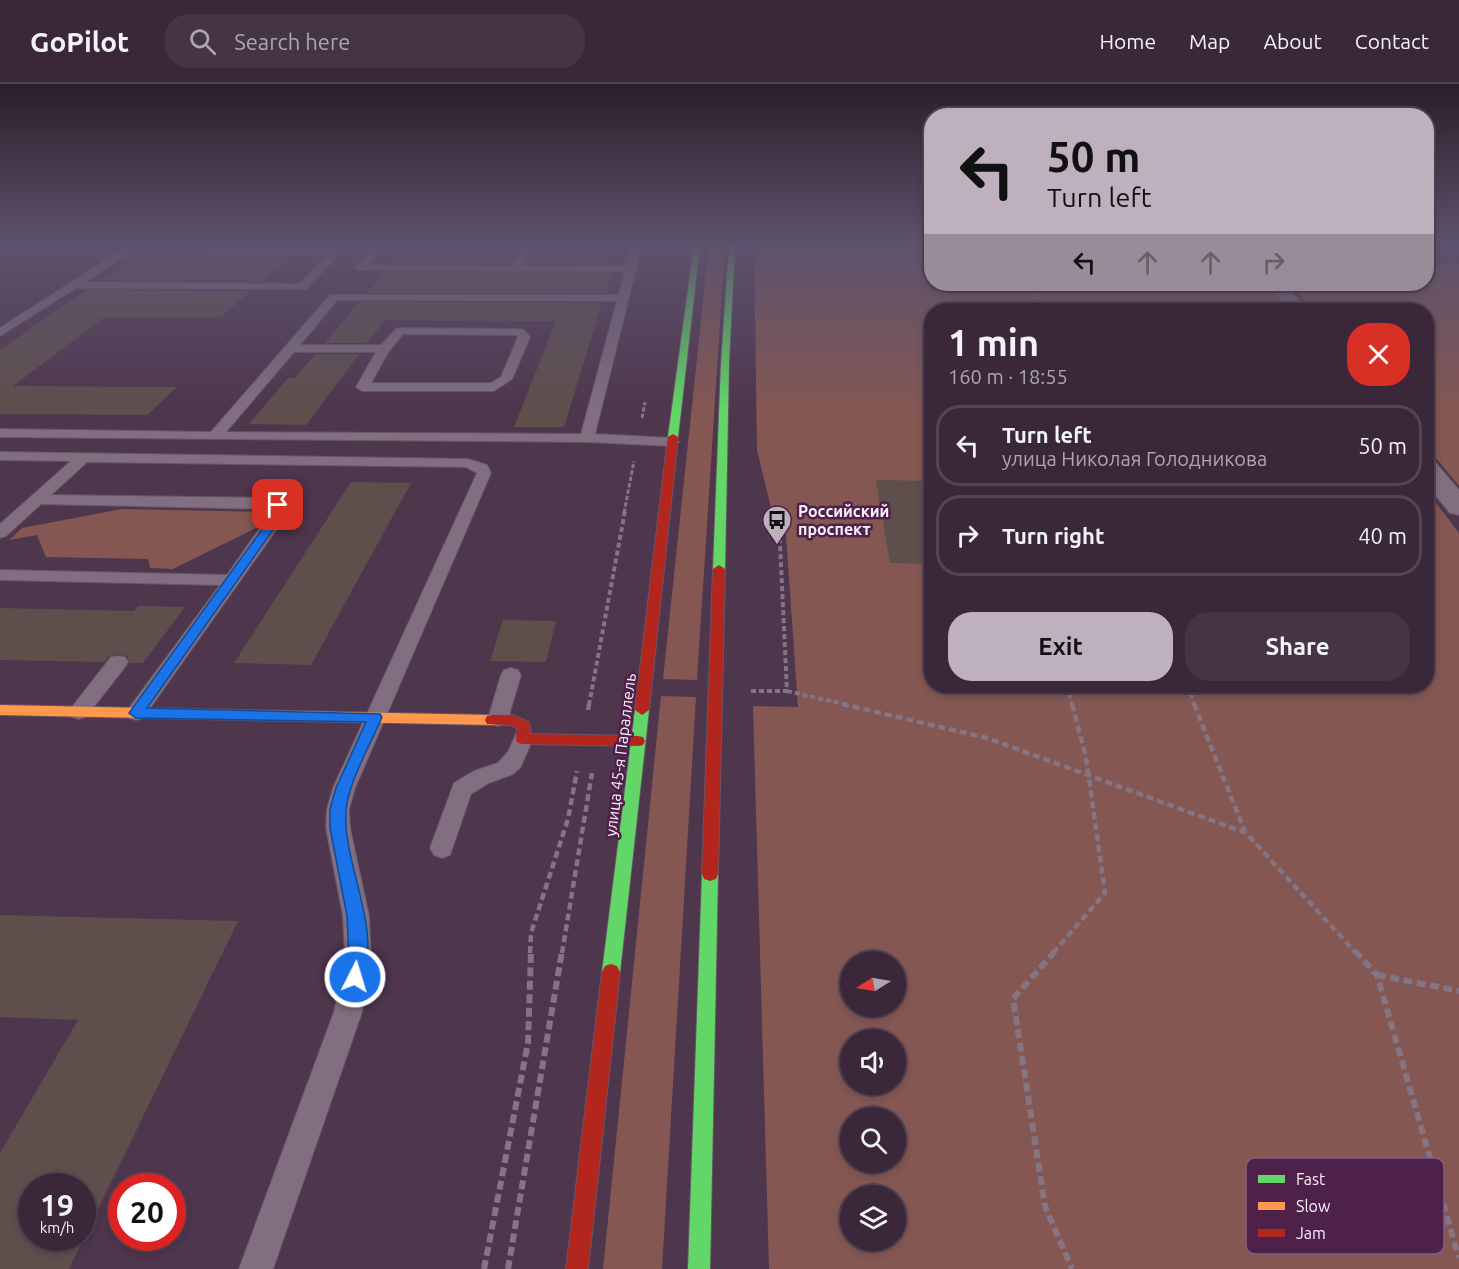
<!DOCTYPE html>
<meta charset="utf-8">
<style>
:root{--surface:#3a283a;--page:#453445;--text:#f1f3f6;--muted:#aba6af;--line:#544454;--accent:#bfb0be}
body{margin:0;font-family:Ubuntu,sans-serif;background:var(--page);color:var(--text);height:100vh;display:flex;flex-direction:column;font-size:22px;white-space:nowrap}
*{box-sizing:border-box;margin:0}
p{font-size:20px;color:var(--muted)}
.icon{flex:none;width:33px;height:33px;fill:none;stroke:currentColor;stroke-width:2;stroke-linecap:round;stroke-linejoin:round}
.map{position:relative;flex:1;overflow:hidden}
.side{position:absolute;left:924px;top:219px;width:510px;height:390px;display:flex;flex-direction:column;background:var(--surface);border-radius:24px;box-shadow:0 3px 9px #0003,0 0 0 2px var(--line)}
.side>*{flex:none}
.hud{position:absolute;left:924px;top:24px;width:510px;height:183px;border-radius:24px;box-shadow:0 3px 9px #0003,0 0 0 2px var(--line);background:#bfb0be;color:#111;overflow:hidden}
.needle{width:39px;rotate:259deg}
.fabs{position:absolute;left:840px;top:867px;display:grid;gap:12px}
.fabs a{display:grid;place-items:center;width:66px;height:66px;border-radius:50%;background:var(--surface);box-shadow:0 3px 9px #0003,0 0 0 2px var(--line);font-size:30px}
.speed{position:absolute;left:18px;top:1089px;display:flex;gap:12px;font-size:30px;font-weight:700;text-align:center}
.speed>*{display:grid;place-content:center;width:78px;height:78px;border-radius:50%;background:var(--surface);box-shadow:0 3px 9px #0003,0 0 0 2px var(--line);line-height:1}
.speed small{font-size:15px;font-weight:400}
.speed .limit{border:9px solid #d22;background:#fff;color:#111}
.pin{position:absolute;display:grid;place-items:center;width:51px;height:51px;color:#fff;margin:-26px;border-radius:12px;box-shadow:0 3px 9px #0006}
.me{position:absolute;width:66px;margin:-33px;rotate:5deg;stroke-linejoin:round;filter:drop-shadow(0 0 4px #0008)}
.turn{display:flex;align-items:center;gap:21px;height:126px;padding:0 24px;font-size:27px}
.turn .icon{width:78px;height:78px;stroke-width:2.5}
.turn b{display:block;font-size:42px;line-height:51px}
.lanes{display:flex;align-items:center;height:57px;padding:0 24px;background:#0003;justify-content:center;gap:30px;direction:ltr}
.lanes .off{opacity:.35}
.round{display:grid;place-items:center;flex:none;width:63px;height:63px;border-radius:24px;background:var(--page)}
.overview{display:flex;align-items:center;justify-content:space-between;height:102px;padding:0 24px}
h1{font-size:36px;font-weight:700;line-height:45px}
.cta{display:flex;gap:12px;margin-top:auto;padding:12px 24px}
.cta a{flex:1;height:69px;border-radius:24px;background:var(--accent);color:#111;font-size:24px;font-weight:700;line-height:69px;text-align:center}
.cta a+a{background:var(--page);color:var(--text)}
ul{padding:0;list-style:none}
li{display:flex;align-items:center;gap:18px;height:81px;margin:0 12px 9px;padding:0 12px;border:3px solid var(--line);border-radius:24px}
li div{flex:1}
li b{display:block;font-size:22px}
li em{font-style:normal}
header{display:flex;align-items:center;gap:36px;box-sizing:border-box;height:84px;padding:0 30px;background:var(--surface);border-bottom:2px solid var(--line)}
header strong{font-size:28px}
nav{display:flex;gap:33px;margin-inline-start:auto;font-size:21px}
.search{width:420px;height:54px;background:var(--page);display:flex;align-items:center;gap:15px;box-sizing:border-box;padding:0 21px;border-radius:24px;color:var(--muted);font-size:22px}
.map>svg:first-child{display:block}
.green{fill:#845753;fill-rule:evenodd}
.building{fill:#5e4f4d;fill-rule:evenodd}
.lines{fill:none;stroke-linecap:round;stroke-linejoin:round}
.lane-casing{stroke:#675566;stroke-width:2}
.street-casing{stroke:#675566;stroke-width:2}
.fast-casing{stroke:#675566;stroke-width:2}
.slow-casing{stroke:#675566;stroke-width:2}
.jam-casing{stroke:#675566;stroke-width:2}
.path-far4{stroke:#857484;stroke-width:2;stroke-dasharray:3 1.5;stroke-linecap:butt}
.path-far3{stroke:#857484;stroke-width:3;stroke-dasharray:4.5 2;stroke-linecap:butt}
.path-far2{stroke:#857484;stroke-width:4;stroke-dasharray:5 3;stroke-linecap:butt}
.path-far1{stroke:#857484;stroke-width:4.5;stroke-dasharray:7 4;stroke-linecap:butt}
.path{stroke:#857484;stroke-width:6;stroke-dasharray:9 4.5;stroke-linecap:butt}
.lane{fill:#816e80;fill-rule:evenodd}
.street{fill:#816e80;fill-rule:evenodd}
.fast{fill:#63d668;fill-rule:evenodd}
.slow{fill:#ff974d;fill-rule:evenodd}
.jam{fill:#b3261e;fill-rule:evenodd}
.route{fill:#1a73e8;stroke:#114b97;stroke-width:1.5}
.labels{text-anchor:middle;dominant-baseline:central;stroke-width:5;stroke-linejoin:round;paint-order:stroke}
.poi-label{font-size:16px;font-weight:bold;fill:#fcf1fb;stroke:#4e214b;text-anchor:start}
.street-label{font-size:16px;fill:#fcf1fb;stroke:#4e214b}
.key{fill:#4e214b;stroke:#825f80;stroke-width:1.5}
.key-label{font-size:16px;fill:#fcf1fb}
</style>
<header>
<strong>GoPilot</strong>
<div class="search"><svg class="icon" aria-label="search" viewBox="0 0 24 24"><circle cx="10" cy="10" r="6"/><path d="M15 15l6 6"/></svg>Search here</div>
<nav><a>Home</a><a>Map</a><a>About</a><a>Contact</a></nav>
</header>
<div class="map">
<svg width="1459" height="1185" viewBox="0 0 1459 1185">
<rect width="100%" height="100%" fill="#4e364d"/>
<path class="green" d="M 709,161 L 725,161 L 697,596 L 663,595 Z
M 754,161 L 931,161 L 932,200 L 1268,200 L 1289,226 L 932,226 L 932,602 L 1426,602 L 1427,407 L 1459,449 L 1459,1185 L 769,1185 L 753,622 L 798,623 L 785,437 L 773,432 L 757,366 ZM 850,878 L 896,878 L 896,922 L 850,922 ZM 850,956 L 896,956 L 896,1000 L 850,1000 ZM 850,1034 L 896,1034 L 896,1078 L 850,1078 ZM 850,1112 L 896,1112 L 896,1156 L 850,1156 Z
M 1427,178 L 1459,180 L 1459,402 L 1427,363 L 1426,226 L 1312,226 L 1289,200 L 1426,200 Z
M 122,425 L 268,428 L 256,444 L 173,485 L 150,484 L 148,475 L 46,473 L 37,451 L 9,456 L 22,444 Z
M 661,612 L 696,613 L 662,1185 L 603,1185 Z"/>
<path class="building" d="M 406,161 L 521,161 L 511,180 L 392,179 Z
M 536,161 L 611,161 L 604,180 L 526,180 Z
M 141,168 L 202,169 L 209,173 L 291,173 L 262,197 L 101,196 Z
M 384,188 L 612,190 L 606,209 L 367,209 Z
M 86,206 L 251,207 L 221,233 L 105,233 L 13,302 L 177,303 L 147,331 L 0,330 L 0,266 Z
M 359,218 L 602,219 L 564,343 L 514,343 L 556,237 L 385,236 L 367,259 L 325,259 Z
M 315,270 L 359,270 L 306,341 L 249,340 L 288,294 L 295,294 Z
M 876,396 L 932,397 L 932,480 L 890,479 Z
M 351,398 L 411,399 L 311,581 L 234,579 Z
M 138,522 L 185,523 L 143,579 L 130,579 L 127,572 L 118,570 L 109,572 L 104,578 L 0,576 L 0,524 L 134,527 Z
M 503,536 L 556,537 L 546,578 L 490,577 Z
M 0,831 L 238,837 L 69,1185 L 0,1185 L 0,1069 L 78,936 L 0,933 ZM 32,1102 L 82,1102 L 82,1154 L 32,1154 Z"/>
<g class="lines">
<g class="lane-casing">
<path id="lane" d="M 129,161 L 141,161 L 86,198 L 299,200 L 329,170 L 209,171 L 204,168 L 211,161 L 222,161 L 218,165 L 335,164 L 337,161 L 348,161 L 306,205 L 76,204 L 0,252 L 0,244 Z
M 376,161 L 386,161 L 368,181 L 512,182 L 524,161 L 534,161 L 522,182 L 627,182 L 632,161 L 642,161 L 595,350 L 672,354 L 679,358 L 672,362 L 587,358 L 0,353 L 0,345 L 211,348 L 330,211 L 619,211 L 625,188 L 356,186 L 356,182 ZM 337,216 L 617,217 L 581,350 L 226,348 L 294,268 L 376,268 L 356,303 L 362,307 L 494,307 L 512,295 L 530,253 L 524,246 L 520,245 L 400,244 L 396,245 L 381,261 L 300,261 ZM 403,250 L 517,251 L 518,253 L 501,293 L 491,299 L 371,299 L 389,267 Z
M 0,368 L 468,375 L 487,381 L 491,389 L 355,704 L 349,725 L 350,744 L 369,832 L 371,875 L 362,928 L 273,1185 L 239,1185 L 334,928 L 345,875 L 343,832 L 326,744 L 327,725 L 333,704 L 477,389 L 466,383 L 87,378 L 51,411 L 271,414 L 283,418 L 289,424 L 286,432 L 143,634 L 136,636 L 129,634 L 126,629 L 129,624 L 220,501 L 0,496 L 0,486 L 227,491 L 273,425 L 41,420 L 6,452 L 0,454 L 0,440 L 71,377 L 0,376 Z
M 118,572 L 125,573 L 128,578 L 125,583 L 86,633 L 79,635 L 72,633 L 69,628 L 72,623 L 111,573 Z
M 511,584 L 518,586 L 521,591 L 508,635 L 505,640 L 498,642 L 491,640 L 488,635 L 501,591 L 504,586 Z
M 523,647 L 530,650 L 533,655 L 520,684 L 513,690 L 489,699 L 471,710 L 450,771 L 442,774 L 434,771 L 430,764 L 454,699 L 474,687 L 498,679 L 508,668 L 516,650 Z"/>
</g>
<g class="street-casing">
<path id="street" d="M 1267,200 L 1285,200 L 1307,226 L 1289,226 Z
M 1426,376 L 1435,378 L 1459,406 L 1459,431 L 1450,429 L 1426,400 Z"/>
</g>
<g class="fast-casing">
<path id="fast" d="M 694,161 L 700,161 L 678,353 L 673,356 L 668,353 Z
M 729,161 L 735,161 L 729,279 L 725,485 L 719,489 L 713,485 L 721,279 Z
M 642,621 L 649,626 L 620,888 L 617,894 L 611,896 L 605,894 L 602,888 L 635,626 Z
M 710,783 L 716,785 L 718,790 L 710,1185 L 688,1185 L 702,790 L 704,785 Z"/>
</g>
<g class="slow-casing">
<path id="slow" d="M 0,621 L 492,631 L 497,632 L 499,636 L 497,640 L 492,641 L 0,631 Z"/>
</g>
<g class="jam-casing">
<path id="jam" d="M 673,350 L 678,353 L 649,626 L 642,631 L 635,626 L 668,353 Z
M 719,481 L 725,485 L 718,790 L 716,795 L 710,797 L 704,795 L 702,790 L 713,485 Z
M 492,631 L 512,631 L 529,638 L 531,650 L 638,652 L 643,653 L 645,657 L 643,661 L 638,662 L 523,660 L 518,659 L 516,655 L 517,644 L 510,641 L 487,640 L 485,636 L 487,632 Z
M 611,880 L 617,882 L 620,888 L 588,1185 L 566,1185 L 602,888 L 605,882 Z"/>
</g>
<path class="path-far4" d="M 1035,200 L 1043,226"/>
<path class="path-far3" d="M 642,334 L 645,318
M 624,429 L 634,377"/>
<path class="path-far2" d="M 1067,602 L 1072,621
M 1189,602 L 1194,621
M 751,607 L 787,607 L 779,439
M 787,607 L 848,621
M 589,621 L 625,427"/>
<path class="path-far1" d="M 842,620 L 987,654 L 1246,749 L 1356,869
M 1194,620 L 1245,748
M 588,626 L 589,620
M 530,869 L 531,849 L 568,735 L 577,687
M 562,869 L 592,689
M 1053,869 L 1105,809 L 1086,673 L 1072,620"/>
<path class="path" d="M 1055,867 L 1013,915 L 1045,1122 L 1072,1185
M 1355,867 L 1377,891 L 1459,1174
M 1377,891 L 1459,907
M 484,1185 L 528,959 L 531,867
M 508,1185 L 562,867"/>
<use href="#lane" class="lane"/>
<use href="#street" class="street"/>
<use href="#fast" class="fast"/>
<use href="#slow" class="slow"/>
<use href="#jam" class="jam"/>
</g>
<linearGradient id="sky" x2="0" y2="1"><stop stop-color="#2b1e2a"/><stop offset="0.49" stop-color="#5d526d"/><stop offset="1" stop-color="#5d526d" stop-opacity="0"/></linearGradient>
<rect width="1459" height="327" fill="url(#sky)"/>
<path class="route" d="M 278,417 L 286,424 L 285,429 L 147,624 L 380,630 L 382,633 C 371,660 348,698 346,727 C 342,779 384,847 361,899 L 355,901 L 348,899 L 346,893 L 349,875 L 347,832 L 330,744 L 330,725 L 336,704 L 366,638 L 136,634 L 129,629 L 274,429 L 273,421 Z"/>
<defs>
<g id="bus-pin" transform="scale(1.5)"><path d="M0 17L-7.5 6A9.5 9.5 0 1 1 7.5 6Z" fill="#bfb0be" stroke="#4e214b"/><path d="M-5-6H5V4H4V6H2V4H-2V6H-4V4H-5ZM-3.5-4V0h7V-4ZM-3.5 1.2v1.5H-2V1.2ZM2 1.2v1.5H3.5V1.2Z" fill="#111"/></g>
</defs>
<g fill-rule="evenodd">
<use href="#bus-pin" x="777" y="436"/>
</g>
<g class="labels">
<g class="poi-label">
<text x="798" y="427">Российский<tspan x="798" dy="18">проспект</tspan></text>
</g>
<g class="street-label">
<text transform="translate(620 671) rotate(-83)">улица 45-я Параллель</text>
</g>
</g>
<rect x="1246" y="1074" width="198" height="96" rx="9" class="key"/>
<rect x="1258" y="1091" width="27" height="8" fill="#63d668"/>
<rect x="1258" y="1118" width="27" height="8" fill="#ff974d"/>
<rect x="1258" y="1145" width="27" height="8" fill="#b3261e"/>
<g class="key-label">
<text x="1296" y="1101">Fast</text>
<text x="1296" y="1128">Slow</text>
<text x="1296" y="1155">Jam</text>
</g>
</svg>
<div class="fabs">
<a><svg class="needle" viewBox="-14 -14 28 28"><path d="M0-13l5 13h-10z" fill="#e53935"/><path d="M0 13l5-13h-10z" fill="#aba6af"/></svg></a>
<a><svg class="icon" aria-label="sound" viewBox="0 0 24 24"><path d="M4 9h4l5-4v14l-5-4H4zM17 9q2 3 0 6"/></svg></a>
<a><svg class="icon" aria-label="search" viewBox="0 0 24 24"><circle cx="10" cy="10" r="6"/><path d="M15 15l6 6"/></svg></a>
<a><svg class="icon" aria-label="layers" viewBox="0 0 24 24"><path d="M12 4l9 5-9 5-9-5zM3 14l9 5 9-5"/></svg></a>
</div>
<div class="speed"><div>19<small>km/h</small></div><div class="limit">20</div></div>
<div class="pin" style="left:278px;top:421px;background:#d93025"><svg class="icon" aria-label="arrive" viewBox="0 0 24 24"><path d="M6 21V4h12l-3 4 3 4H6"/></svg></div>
<svg class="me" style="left:355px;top:893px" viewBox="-20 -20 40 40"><circle r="17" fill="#1a73e8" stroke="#fff" stroke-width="3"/><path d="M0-11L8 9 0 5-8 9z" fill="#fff"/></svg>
<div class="hud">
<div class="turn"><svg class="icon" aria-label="left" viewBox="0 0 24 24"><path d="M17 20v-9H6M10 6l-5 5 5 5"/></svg><div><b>50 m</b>Turn left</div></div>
<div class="lanes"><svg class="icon" aria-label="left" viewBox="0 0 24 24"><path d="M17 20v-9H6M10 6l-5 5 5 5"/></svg><svg class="icon off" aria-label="ahead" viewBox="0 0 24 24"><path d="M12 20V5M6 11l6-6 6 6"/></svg><svg class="icon off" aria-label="ahead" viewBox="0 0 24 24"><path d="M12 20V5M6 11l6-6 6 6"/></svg><svg class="icon off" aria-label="right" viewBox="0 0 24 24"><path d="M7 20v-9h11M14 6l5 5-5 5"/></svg></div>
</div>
<section class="side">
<div class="overview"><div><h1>1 min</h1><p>160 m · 18:55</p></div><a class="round" style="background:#d93025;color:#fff"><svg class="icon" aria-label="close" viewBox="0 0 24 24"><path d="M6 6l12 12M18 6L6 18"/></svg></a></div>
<ul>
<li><svg class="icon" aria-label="left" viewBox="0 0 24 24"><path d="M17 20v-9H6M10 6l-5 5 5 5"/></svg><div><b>Turn left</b><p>улица Николая Голодникова</p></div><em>50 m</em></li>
<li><svg class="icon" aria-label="right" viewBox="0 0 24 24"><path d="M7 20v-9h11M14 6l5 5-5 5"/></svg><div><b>Turn right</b></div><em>40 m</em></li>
</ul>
<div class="cta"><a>Exit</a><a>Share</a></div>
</section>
</div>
